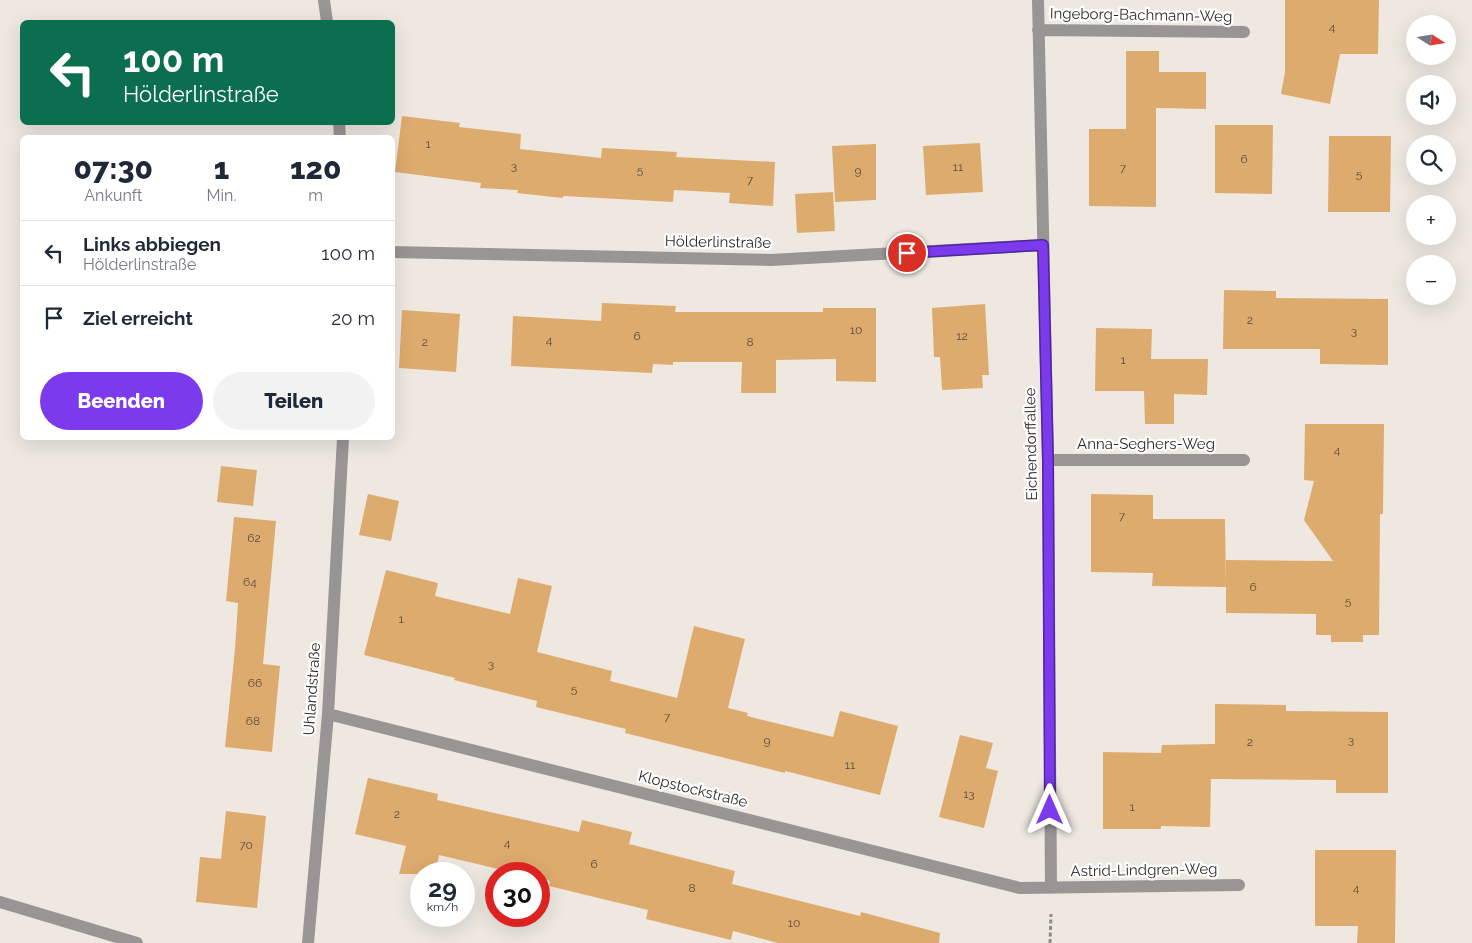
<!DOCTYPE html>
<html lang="de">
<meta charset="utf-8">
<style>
:root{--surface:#fff;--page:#f2f2f3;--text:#1f2937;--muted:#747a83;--line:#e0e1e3;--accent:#7c3aed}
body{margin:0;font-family:Raleway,sans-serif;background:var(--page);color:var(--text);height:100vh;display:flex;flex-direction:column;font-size:19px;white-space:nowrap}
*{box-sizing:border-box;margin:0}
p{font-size:16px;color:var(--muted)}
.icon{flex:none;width:28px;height:28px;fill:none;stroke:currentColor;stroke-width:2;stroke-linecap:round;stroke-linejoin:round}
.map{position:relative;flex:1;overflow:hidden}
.details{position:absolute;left:20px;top:135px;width:375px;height:305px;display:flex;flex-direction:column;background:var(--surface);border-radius:8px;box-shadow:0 5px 20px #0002}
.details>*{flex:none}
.banner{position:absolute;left:20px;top:20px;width:375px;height:105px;border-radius:8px;box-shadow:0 5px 20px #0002;background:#0b6e4f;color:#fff;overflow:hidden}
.needle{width:32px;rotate:102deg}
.buttons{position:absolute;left:1406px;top:15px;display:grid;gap:10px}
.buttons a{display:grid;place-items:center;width:50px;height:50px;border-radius:50%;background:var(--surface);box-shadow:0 5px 20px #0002;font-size:25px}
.speed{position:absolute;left:410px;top:862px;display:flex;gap:10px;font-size:25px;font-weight:700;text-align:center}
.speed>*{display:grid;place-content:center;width:65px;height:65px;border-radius:50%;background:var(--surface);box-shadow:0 5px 20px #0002;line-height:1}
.speed small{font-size:12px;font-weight:400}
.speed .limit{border:8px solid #d22;background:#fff;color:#111}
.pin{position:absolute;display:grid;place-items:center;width:42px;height:42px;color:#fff;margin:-21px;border:2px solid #fff;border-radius:50%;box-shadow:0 1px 5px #0007}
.me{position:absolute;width:55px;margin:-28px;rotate:0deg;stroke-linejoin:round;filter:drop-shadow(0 0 4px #0008)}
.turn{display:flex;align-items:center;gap:18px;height:105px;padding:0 20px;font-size:22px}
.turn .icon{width:65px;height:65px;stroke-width:2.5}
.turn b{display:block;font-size:35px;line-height:42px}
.eta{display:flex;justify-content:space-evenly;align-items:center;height:85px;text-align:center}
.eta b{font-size:30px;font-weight:800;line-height:35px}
.action{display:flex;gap:10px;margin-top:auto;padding:10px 20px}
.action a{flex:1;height:58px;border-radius:30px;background:var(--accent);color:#fff;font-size:20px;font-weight:800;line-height:58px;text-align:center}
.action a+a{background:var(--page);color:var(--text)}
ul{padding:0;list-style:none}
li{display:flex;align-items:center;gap:15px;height:65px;padding:0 20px;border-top:1px solid var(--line)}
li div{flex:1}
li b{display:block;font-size:19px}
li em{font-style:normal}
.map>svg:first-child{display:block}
.building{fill:#deab6e}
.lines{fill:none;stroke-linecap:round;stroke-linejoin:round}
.path{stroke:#8f8b86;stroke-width:3;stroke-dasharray:4 2.5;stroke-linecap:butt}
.minor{stroke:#999594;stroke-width:12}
.route-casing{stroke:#51269a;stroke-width:12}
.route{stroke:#7c3aed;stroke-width:9}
.labels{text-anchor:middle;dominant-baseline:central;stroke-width:4.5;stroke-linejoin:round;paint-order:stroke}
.number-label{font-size:12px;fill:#5a4c3b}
.street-label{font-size:15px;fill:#2e2c2a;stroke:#fff}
</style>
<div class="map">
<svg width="1472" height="943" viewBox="0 0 1472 943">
<rect width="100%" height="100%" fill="#eee8e1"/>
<path class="building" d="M 1285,0 L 1379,0 L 1378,54 L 1340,54 L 1330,104 L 1281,94 L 1285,72 Z
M 1126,51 L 1159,51 L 1159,72 L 1206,72 L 1206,109 L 1156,108 L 1156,207 L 1089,206 L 1089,129 L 1126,129 Z
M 402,116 L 460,123 L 459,127 L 521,134 L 520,149 L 601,158 L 602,148 L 677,152 L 676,157 L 775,162 L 773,206 L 729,203 L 730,193 L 674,190 L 673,202 L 563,196 L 563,198 L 517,193 L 518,190 L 480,188 L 481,183 L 395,172 Z
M 1215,125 L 1273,125 L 1272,194 L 1215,193 Z
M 1329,136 L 1391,136 L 1390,212 L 1328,212 Z
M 980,143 L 983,192 L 926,195 L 923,146 Z
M 876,144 L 876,200 L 835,202 L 832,146 Z
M 833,192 L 835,231 L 797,233 L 795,194 Z
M 1224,290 L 1276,291 L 1276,298 L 1388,299 L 1388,365 L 1320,364 L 1320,349 L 1223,349 Z
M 602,303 L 676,306 L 675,312 L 823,312 L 823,308 L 876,308 L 876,382 L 836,381 L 836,359 L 776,360 L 776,393 L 741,393 L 742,362 L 673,362 L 673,365 L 653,364 L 652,373 L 511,366 L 513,316 L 601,321 Z
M 985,304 L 989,375 L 982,375 L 983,388 L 942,390 L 940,357 L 934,357 L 932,308 Z
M 402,310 L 460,314 L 456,372 L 399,368 Z
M 1096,328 L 1152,329 L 1151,359 L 1208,359 L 1207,395 L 1174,394 L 1174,424 L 1145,424 L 1144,391 L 1095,391 Z
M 1305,424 L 1384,424 L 1383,514 L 1380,514 L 1379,635 L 1363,635 L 1363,642 L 1331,642 L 1331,635 L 1316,635 L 1316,614 L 1226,613 L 1226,560 L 1333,561 L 1304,520 L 1314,481 L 1304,480 Z
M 221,466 L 257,470 L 253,506 L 217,502 Z
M 368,494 L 399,501 L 391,541 L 359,535 Z
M 1091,494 L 1153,495 L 1153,519 L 1225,519 L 1226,587 L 1152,586 L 1153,573 L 1091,572 Z
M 234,517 L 276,521 L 263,664 L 280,666 L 272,752 L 225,747 L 235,649 L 238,603 L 226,601 Z
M 386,570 L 438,583 L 435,596 L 510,614 L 518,578 L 552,586 L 537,652 L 612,671 L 610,681 L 677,698 L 694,626 L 745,639 L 728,708 L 748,713 L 747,716 L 833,737 L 840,711 L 898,726 L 880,795 L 785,771 L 785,773 L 625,733 L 626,729 L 536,707 L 537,701 L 454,680 L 455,678 L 364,655 Z
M 1215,704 L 1286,705 L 1286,711 L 1388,712 L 1388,793 L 1336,793 L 1336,780 L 1211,779 L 1210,827 L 1161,826 L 1161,829 L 1103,829 L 1103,752 L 1161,753 L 1162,745 L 1215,744 Z
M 960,735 L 993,743 L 986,768 L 998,771 L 984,828 L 939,817 Z
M 368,778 L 438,794 L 437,800 L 579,832 L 582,820 L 632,832 L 629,844 L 735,871 L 732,884 L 860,916 L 861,912 L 940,933 L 939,943 L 778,943 L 733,931 L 731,940 L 646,919 L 648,910 L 549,886 L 550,881 L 539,878 L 539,874 L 520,874 L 439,855 L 435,874 L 399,874 L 406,846 L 355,834 Z
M 226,811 L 266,816 L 257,908 L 196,902 L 200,857 L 221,859 Z
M 1315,850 L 1396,850 L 1395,943 L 1357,943 L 1358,926 L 1315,926 Z"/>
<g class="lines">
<path class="path" d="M 1050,943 L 1051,914"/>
<path class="minor" d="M 324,0 L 327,22
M 1038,0 L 1048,460 L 1051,888
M 1038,30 L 1244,32
M 339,122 L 340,138
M 392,252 L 771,260 L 1043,245
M 1048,460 L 1244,460
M 328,714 L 1020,888 L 1239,885
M 0,902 L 137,943
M 308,943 L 328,714 L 343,438"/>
</g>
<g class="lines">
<g class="route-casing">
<path id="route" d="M 907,253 L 1043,245 L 1048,460 L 1050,810"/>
</g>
<use href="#route" class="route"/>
</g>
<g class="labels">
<g class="number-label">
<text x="1332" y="27">4</text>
<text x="428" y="144">1</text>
<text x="1244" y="159">6</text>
<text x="514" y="166">3</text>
<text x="958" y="167">11</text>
<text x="1123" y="168">7</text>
<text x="640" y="170">5</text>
<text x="858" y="171">9</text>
<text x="1359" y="174">5</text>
<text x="750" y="180">7</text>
<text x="1250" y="320">2</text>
<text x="856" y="330">10</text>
<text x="1354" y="331">3</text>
<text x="637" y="336">6</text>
<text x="962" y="336">12</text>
<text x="549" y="340">4</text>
<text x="425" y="342">2</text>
<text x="750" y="342">8</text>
<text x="1123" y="360">1</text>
<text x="1337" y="450">4</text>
<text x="1122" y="516">7</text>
<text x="254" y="538">62</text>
<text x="250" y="582">64</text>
<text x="1253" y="587">6</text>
<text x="1348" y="601">5</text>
<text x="401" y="619">1</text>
<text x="491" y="664">3</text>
<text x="255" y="683">66</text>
<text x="574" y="689">5</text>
<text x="667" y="717">7</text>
<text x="253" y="721">68</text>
<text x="1351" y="740">3</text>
<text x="767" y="741">9</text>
<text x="1250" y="742">2</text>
<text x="850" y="765">11</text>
<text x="969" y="794">13</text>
<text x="1132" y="807">1</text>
<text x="397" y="814">2</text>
<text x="507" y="843">4</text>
<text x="246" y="845">70</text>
<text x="594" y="864">6</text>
<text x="692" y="888">8</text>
<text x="1356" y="888">4</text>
<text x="794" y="923">10</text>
</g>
<g class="street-label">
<text transform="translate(1141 15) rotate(1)">Ingeborg-Bachmann-Weg</text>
<text transform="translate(718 242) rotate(1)">Hölderlinstraße</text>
<text transform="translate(1031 444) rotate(-91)">Eichendorffallee</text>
<text x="1146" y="444">Anna-Seghers-Weg</text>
<text transform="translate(312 689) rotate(-86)">Uhlandstraße</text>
<text transform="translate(693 789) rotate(14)">Klopstockstraße</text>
<text transform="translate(1144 870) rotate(-1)">Astrid-Lindgren-Weg</text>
</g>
</g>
</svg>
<div class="buttons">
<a><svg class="needle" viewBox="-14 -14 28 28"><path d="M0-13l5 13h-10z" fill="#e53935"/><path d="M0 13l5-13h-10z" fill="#747a83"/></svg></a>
<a><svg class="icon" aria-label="sound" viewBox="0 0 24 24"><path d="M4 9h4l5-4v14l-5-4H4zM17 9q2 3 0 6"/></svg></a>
<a><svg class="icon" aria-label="search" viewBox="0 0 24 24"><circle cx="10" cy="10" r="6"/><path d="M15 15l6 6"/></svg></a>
<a>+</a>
<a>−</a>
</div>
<div class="speed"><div>29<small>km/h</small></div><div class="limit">30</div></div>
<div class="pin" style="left:907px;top:253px;background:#d93025"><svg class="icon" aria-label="arrive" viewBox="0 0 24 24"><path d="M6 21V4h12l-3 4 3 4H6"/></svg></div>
<svg class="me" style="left:1050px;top:810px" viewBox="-20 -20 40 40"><path d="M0-17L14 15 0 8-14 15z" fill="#7c3aed" stroke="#fff" stroke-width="4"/></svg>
<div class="banner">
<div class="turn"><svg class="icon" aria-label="left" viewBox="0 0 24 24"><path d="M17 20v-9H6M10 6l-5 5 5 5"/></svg><div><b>100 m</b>Hölderlinstraße</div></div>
</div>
<section class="details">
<div class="eta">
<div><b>07:30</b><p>Ankunft</p></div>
<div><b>1</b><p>Min.</p></div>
<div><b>120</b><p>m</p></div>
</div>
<ul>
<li><svg class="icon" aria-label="left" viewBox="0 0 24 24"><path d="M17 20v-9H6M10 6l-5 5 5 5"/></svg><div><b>Links abbiegen</b><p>Hölderlinstraße</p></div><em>100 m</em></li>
<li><svg class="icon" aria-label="arrive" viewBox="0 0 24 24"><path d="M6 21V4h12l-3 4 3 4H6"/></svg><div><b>Ziel erreicht</b></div><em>20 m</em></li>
</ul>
<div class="action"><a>Beenden</a><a>Teilen</a></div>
</section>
</div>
